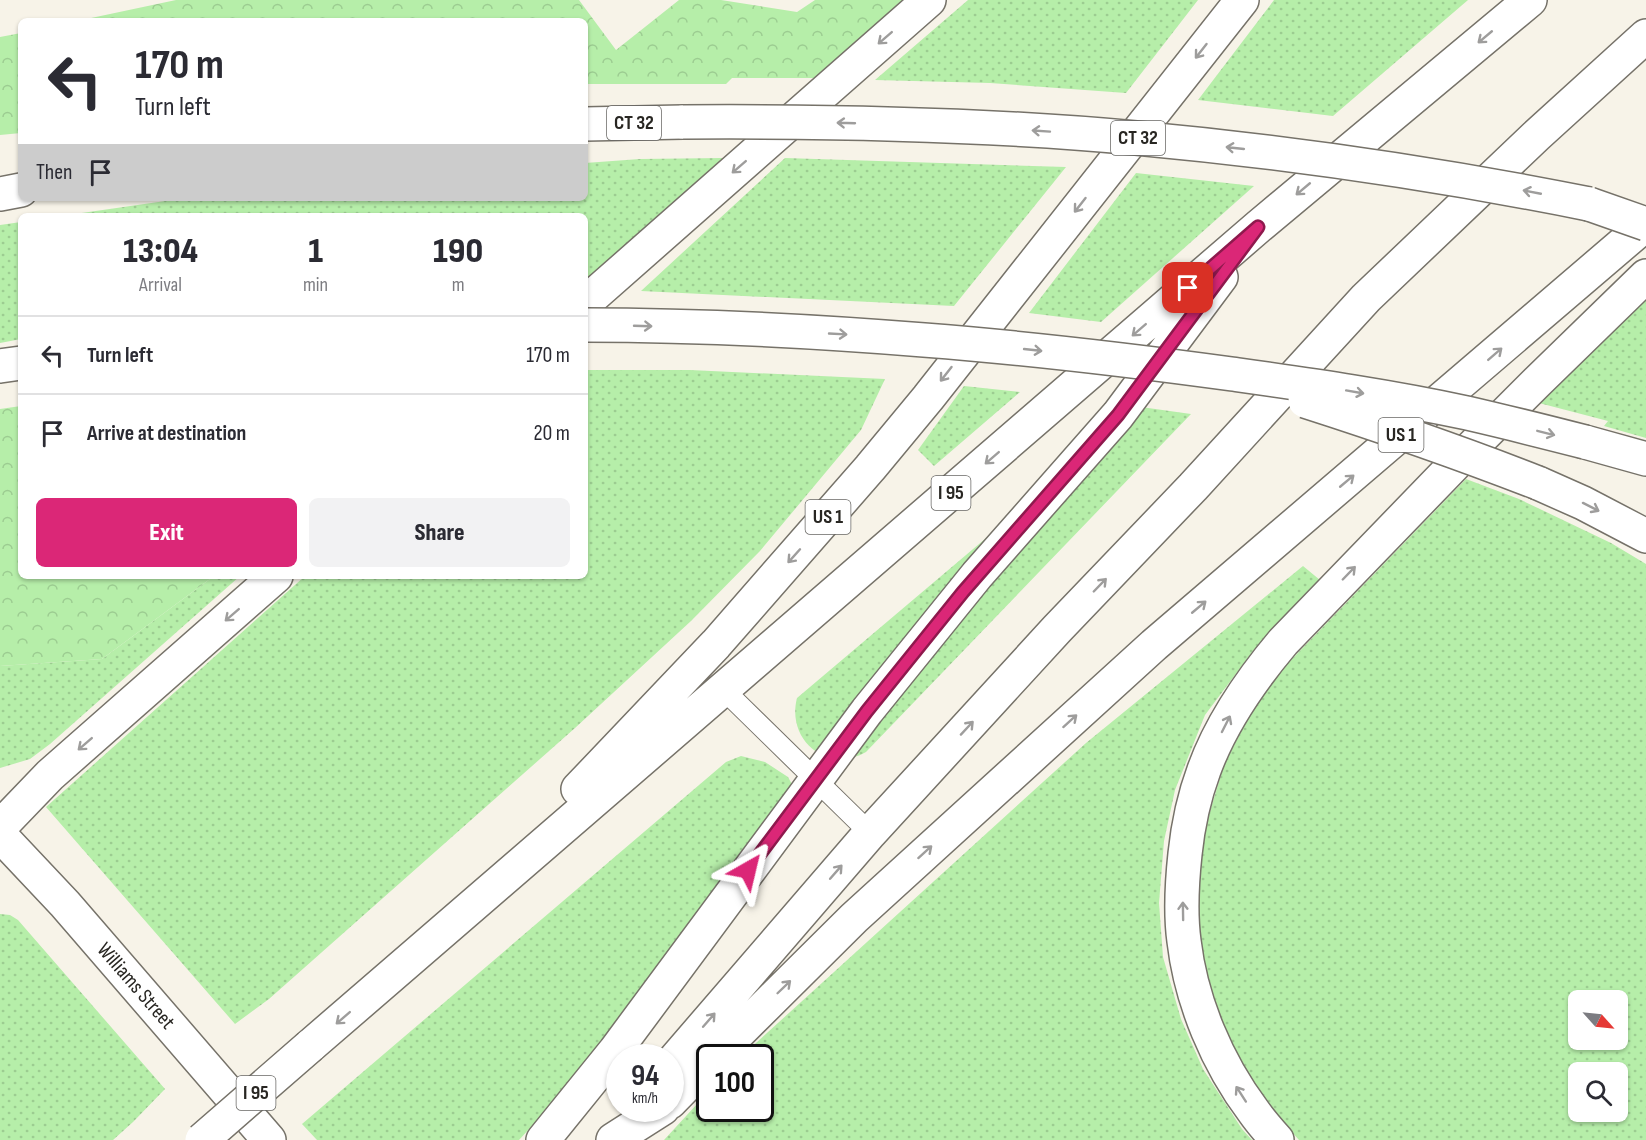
<!DOCTYPE html>
<style>
:root{--surface:#fff;--page:#f2f2f3;--text:#2b2b33;--muted:#7c7c81;--line:#e1e1e2;--accent:#db2777}
body{margin:0;font-family:"Sofia Sans Condensed",sans-serif;background:var(--page);color:var(--text);height:100vh;display:flex;flex-direction:column;font-size:22px;white-space:nowrap}
*{box-sizing:border-box;margin:0}
p{font-size:20px;color:var(--muted)}
.icon{flex:none;width:33px;height:33px;fill:none;stroke:currentColor;stroke-width:2;stroke-linecap:round;stroke-linejoin:round}
.map{position:relative;flex:1;overflow:hidden}
.details{position:absolute;left:18px;top:213px;width:570px;height:366px;display:flex;flex-direction:column;background:var(--surface);border-radius:9px;box-shadow:0 2px 4px #0004}
.details>*{flex:none}
.guide{position:absolute;left:18px;top:18px;width:570px;height:183px;border-radius:9px;box-shadow:0 2px 4px #0004;background:#fff;color:var(--text);overflow:hidden}
.needle{width:39px;rotate:117deg}
.fabs{position:absolute;left:1568px;top:990px;display:grid;gap:12px}
.fabs a{display:grid;place-items:center;width:60px;height:60px;border-radius:9px;background:var(--surface);box-shadow:0 2px 4px #0004;font-size:30px}
.speed{position:absolute;left:606px;top:1044px;display:flex;gap:12px;font-size:30px;font-weight:700;text-align:center}
.speed>*{display:grid;place-content:center;width:78px;height:78px;border-radius:50%;background:var(--surface);box-shadow:0 2px 4px #0004;line-height:1}
.speed small{font-size:15px;font-weight:400}
.speed .limit{border:3px solid #111;border-radius:9px;background:#fff;color:#111}
.pin{position:absolute;display:grid;place-items:center;width:51px;height:51px;color:#fff;margin:-26px;border-radius:12px;box-shadow:0 3px 9px #0006}
.me{position:absolute;width:66px;margin:-33px;rotate:37deg;stroke-linejoin:round;filter:drop-shadow(0 0 4px #0008)}
.turn{display:flex;align-items:center;gap:21px;height:126px;padding:0 18px;font-size:27px}
.turn .icon{width:78px;height:78px;stroke-width:2.5}
.turn b{display:block;font-size:42px;line-height:51px}
.then{display:flex;align-items:center;height:57px;padding:0 18px;background:#0003;gap:12px;font-size:22px}
.eta{display:flex;justify-content:space-evenly;align-items:center;height:102px;text-align:center}
.eta b{font-size:36px;font-weight:800;line-height:42px}
.primary-button{display:flex;gap:12px;margin-top:auto;padding:12px 18px}
.primary-button a{flex:1;height:69px;border-radius:9px;background:var(--accent);color:#fff;font-size:24px;font-weight:800;line-height:69px;text-align:center}
.primary-button a+a{background:var(--page);color:var(--text)}
ul{padding:0;list-style:none}
li{display:flex;align-items:center;gap:18px;height:78px;padding:0 18px;border-top:2px solid var(--line)}
li div{flex:1}
li b{display:block;font-size:22px}
li em{font-style:normal}
.map>svg:first-child{display:block}
.grass{fill:url(#grass-dots);fill-rule:evenodd}
.forest{fill:url(#forest-crowns)}
.lines{fill:none;stroke-linecap:round;stroke-linejoin:round}
.lane-casing{stroke:#767269;stroke-width:22}
.secondary-casing{stroke:#767269;stroke-width:36}
.primary-casing{stroke:#767269;stroke-width:36}
.highway-casing{stroke:#767269;stroke-width:36}
.lane{stroke:#fff;stroke-width:20}
.secondary{stroke:#fff;stroke-width:33}
.primary{stroke:#fff;stroke-width:33}
.highway{stroke:#fff;stroke-width:33}
.primary-bridge-casing{stroke:#767269;stroke-width:36;stroke-linecap:butt}
.highway-bridge-casing{stroke:#767269;stroke-width:36;stroke-linecap:butt}
.primary-bridge{stroke:#fff;stroke-width:33}
.highway-bridge{stroke:#fff;stroke-width:33}
.oneway{stroke:#9e9d9c}
.route-casing{stroke:#8e194d;stroke-width:15}
.route{stroke:#db2777;stroke-width:10}
.labels{text-anchor:middle;dominant-baseline:central;stroke-width:4.5;stroke-linejoin:round;paint-order:stroke}
.shield{fill:#fff;stroke:#686764;stroke-width:1.5}
.shield-label{font-size:20px;font-weight:bold;fill:#282622}
.street-label{font-size:21px;fill:#282622;stroke:#fff}
</style>
<div class="map">
<svg width="1646" height="1140" viewBox="0 0 1646 1140">
<defs>
<pattern id="grass-dots" width="8" height="8" patternUnits="userSpaceOnUse" patternTransform="scale(1.5)"><rect width="8" height="8" fill="#b6eea9"/><path d="M2 2h.1M6 6h.1" fill="none" stroke="#9ccc91" stroke-width="1.8" stroke-linecap="round"/></pattern>
<pattern id="forest-crowns" width="20" height="18" patternUnits="userSpaceOnUse" patternTransform="scale(1.5)"><rect width="20" height="18" fill="#b6eea9"/><path d="M2 6a3 3 0 1 1 6 0M12 15a3 3 0 1 1 6 0" fill="none" stroke="#9ccc91"/></pattern>
</defs>
<rect width="100%" height="100%" fill="#f7f3e8"/>
<path class="grass" d="M 968,0 L 1198,0 L 1126,93 L 990,83 L 875,80 Z
M 1274,0 L 1468,0 L 1333,116 L 1198,100 Z
M 723,158 L 585,283 L 585,216 L 61,216 L 186,198 L 585,198 L 585,163 L 640,159 Z
M 785,158 L 1066,167 L 954,306 L 641,291 Z
M 1136,173 L 1254,186 L 1101,322 L 1029,313 Z
M 21,222 L 21,339 L 0,343 L 0,225 Z
M 1646,293 L 1646,438 L 1604,426 L 1608,421 L 1539,403 Z
M 585,370 L 690,370 L 885,379 L 861,430 L 760,551 L 691,621 L 575,728 L 269,999 L 235,1024 L 46,807 L 305,576 L 585,576 Z
M 964,386 L 1020,392 L 934,466 L 918,450 Z
M 1141,407 L 1191,414 L 866,752 C 828,774 786,741 797,698 Z
M 1466,479 L 1519,499 L 1611,543 L 1646,564 L 1646,1140 L 1299,1140 L 1251,1086 L 1218,1018 L 1197,947 L 1198,877 L 1202,838 L 1224,765 L 1263,689 ZM 1578,1000 L 1617,1000 L 1617,1040 L 1578,1040 ZM 1578,1072 L 1617,1072 L 1617,1112 L 1578,1112 Z
M 1303,566 L 1320,580 L 1253,651 L 1205,715 L 1175,790 L 1164,841 L 1159,903 L 1163,957 L 1181,1019 L 1203,1069 L 1242,1129 L 1252,1140 L 664,1140 L 709,1091 L 710,1108 L 760,1108 L 760,1058 L 740,1057 L 746,1052 L 1086,743 Z
M 214,576 L 240,576 L 50,744 L 30,759 L 0,768 L 0,666 L 102,659 Z
M 741,756 L 765,762 L 788,777 L 801,801 L 800,820 L 785,850 L 519,1140 L 317,1140 L 302,1124 L 726,762 Z
M 0,914 L 10,915 L 18,920 L 165,1089 L 133,1122 L 113,1140 L 0,1140 Z"/>
<path class="forest" d="M 176,0 L 579,0 L 616,50 L 679,0 L 721,0 L 797,12 L 815,0 L 904,0 L 818,78 L 732,78 L 726,84 L 585,84 L 585,21 L 77,21 Z
M 21,33 L 21,133 L 0,135 L 0,37 Z
M 21,406 L 21,576 L 214,576 L 102,659 L 0,666 L 0,409 Z"/>
<g class="lines">
<g class="lane-casing">
<path id="lane" d="M 723,689 L 870,833"/>
</g>
<g class="secondary-casing">
<path id="secondary" d="M 585,303 L 929,0
M 0,827 L 50,775 L 276,576
M 0,835 L 65,904 L 269,1140"/>
</g>
<g class="primary-casing">
<path id="primary" d="M 585,124 L 683,122
M 0,194 L 21,190
M 0,366 L 21,363
M 1585,442 L 1646,459
M 1538,483 L 1583,503 L 1646,536
M 1277,1140 C 1269,1131 1261,1122 1254,1112 C 1217,1063 1191,1001 1184,941 C 1180,912 1182,882 1185,854 C 1188,825 1194,797 1204,770 C 1221,723 1251,680 1283,642 L 1458,461 L 1536,383 L 1646,276"/>
</g>
<g class="highway-casing">
<path id="highway" d="M 578,789 L 716,644 L 870,468 L 928,398 L 1242,0
M 310,1046 L 1258,227 L 1530,0
M 713,1058 L 854,918 L 1154,645 L 1646,224
M 670,1065 L 870,833 L 1057,629 L 1193,487 L 1366,298 L 1536,136 L 1646,36
M 670,1102 L 710,1061
M 543,1140 L 615,1051 L 867,711 L 977,575 L 1118,415 L 1221,277
M 613,1140 L 663,1108"/>
</g>
<use href="#lane" class="lane"/>
<use href="#secondary" class="secondary"/>
<use href="#primary" class="primary"/>
<use href="#highway" class="highway"/>
<g class="primary-bridge-casing">
<path id="primary-bridge" d="M 683,122 C 834,121 986,124 1136,138 C 1288,152 1439,174 1589,204
M 585,325 C 698,325 812,331 924,340 C 1027,348 1129,360 1232,374 C 1310,385 1389,396 1467,413 C 1506,422 1546,432 1585,442
M 1305,401 C 1383,426 1461,453 1538,483"/>
</g>
<g class="highway-bridge-casing">
<path id="highway-bridge" d="M 1589,204 L 1646,224
M 202,1140 L 310,1046"/>
</g>
<use href="#primary-bridge" class="primary-bridge"/>
<use href="#highway-bridge" class="highway-bridge"/>
</g>
<defs><path id="oneway-shaft" d="M-6 0H5M1.5-3L5.5 0L1.5 3" fill="none" stroke-width="1.6" stroke-linecap="round" stroke-linejoin="round" transform="scale(1.5)"/></defs>
<g class="oneway">
<use href="#oneway-shaft" transform="translate(1485 37) rotate(140)"/>
<use href="#oneway-shaft" transform="translate(885 38) rotate(139)"/>
<use href="#oneway-shaft" transform="translate(1201 51) rotate(128)"/>
<use href="#oneway-shaft" transform="translate(846 123) rotate(-178)"/>
<use href="#oneway-shaft" transform="translate(1041 131) rotate(-176)"/>
<use href="#oneway-shaft" transform="translate(1235 148) rotate(-174)"/>
<use href="#oneway-shaft" transform="translate(739 167) rotate(139)"/>
<use href="#oneway-shaft" transform="translate(1303 189) rotate(140)"/>
<use href="#oneway-shaft" transform="translate(1532 192) rotate(-169)"/>
<use href="#oneway-shaft" transform="translate(1080 205) rotate(128)"/>
<use href="#oneway-shaft" transform="translate(643 326) rotate(2)"/>
<use href="#oneway-shaft" transform="translate(1139 330) rotate(139)"/>
<use href="#oneway-shaft" transform="translate(838 334) rotate(3)"/>
<use href="#oneway-shaft" transform="translate(1033 350) rotate(6)"/>
<use href="#oneway-shaft" transform="translate(1495 354) rotate(-41)"/>
<use href="#oneway-shaft" transform="translate(946 374) rotate(128)"/>
<use href="#oneway-shaft" transform="translate(1355 392) rotate(10)"/>
<use href="#oneway-shaft" transform="translate(1546 433) rotate(14)"/>
<use href="#oneway-shaft" transform="translate(992 458) rotate(139)"/>
<use href="#oneway-shaft" transform="translate(1347 481) rotate(-40)"/>
<use href="#oneway-shaft" transform="translate(1591 507) rotate(27)"/>
<use href="#oneway-shaft" transform="translate(794 556) rotate(132)"/>
<use href="#oneway-shaft" transform="translate(1349 573) rotate(-46)"/>
<use href="#oneway-shaft" transform="translate(1100 585) rotate(-46)"/>
<use href="#oneway-shaft" transform="translate(1199 607) rotate(-40)"/>
<use href="#oneway-shaft" transform="translate(232 615) rotate(139)"/>
<use href="#oneway-shaft" transform="translate(1070 721) rotate(-42)"/>
<use href="#oneway-shaft" transform="translate(1226 724) rotate(-63)"/>
<use href="#oneway-shaft" transform="translate(967 728) rotate(-47)"/>
<use href="#oneway-shaft" transform="translate(85 744) rotate(139)"/>
<use href="#oneway-shaft" transform="translate(925 852) rotate(-42)"/>
<use href="#oneway-shaft" transform="translate(836 872) rotate(-49)"/>
<use href="#oneway-shaft" transform="translate(1183 911) rotate(-91)"/>
<use href="#oneway-shaft" transform="translate(784 987) rotate(-44)"/>
<use href="#oneway-shaft" transform="translate(343 1018) rotate(139)"/>
<use href="#oneway-shaft" transform="translate(709 1020) rotate(-49)"/>
<use href="#oneway-shaft" transform="translate(1241 1094) rotate(-123)"/>
</g>
<g class="lines">
<g class="route-casing">
<path id="route" d="M 748,870 L 867,711 L 963,592 L 1118,415 L 1258,227 L 1188,288"/>
</g>
<use href="#route" class="route"/>
</g>
<g class="labels">
<g class="shield">
<rect x="607" y="106" width="54" height="34" rx="4.5"/>
<rect x="1111" y="121" width="54" height="34" rx="4.5"/>
<rect x="1378.5" y="418" width="45" height="34" rx="4.5"/>
<rect x="931.5" y="476" width="39" height="34" rx="4.5"/>
<rect x="805.5" y="500" width="45" height="34" rx="4.5"/>
<rect x="236.5" y="1076" width="39" height="34" rx="4.5"/>
</g>
<g class="shield-label">
<text x="634" y="123">CT 32</text>
<text x="1138" y="138">CT 32</text>
<text x="1401" y="435">US 1</text>
<text x="951" y="493">I 95</text>
<text x="828" y="517">US 1</text>
<text x="256" y="1093">I 95</text>
</g>
<g class="street-label">
<text transform="translate(136 986) rotate(49)">Williams Street</text>
</g>
</g>
</svg>
<div class="fabs">
<a><svg class="needle" viewBox="-14 -14 28 28"><path d="M0-13l5 13h-10z" fill="#e53935"/><path d="M0 13l5-13h-10z" fill="#7c7c81"/></svg></a>
<a><svg class="icon" aria-label="search" viewBox="0 0 24 24"><circle cx="10" cy="10" r="6"/><path d="M15 15l6 6"/></svg></a>
</div>
<div class="speed"><div>94<small>km/h</small></div><div class="limit">100</div></div>
<div class="pin" style="left:1188px;top:288px;background:#d93025"><svg class="icon" aria-label="arrive" viewBox="0 0 24 24"><path d="M6 21V4h12l-3 4 3 4H6"/></svg></div>
<svg class="me" style="left:748px;top:870px" viewBox="-20 -20 40 40"><path d="M0-17L14 15 0 8-14 15z" fill="#db2777" stroke="#fff" stroke-width="4"/></svg>
<div class="guide">
<div class="turn"><svg class="icon" aria-label="left" viewBox="0 0 24 24"><path d="M17 20v-9H6M10 6l-5 5 5 5"/></svg><div><b>170 m</b>Turn left</div></div>
<div class="then">Then<svg class="icon" aria-label="arrive" viewBox="0 0 24 24"><path d="M6 21V4h12l-3 4 3 4H6"/></svg></div>
</div>
<section class="details">
<div class="eta">
<div><b>13:04</b><p>Arrival</p></div>
<div><b>1</b><p>min</p></div>
<div><b>190</b><p>m</p></div>
</div>
<ul>
<li><svg class="icon" aria-label="left" viewBox="0 0 24 24"><path d="M17 20v-9H6M10 6l-5 5 5 5"/></svg><div><b>Turn left</b></div><em>170 m</em></li>
<li><svg class="icon" aria-label="arrive" viewBox="0 0 24 24"><path d="M6 21V4h12l-3 4 3 4H6"/></svg><div><b>Arrive at destination</b></div><em>20 m</em></li>
</ul>
<div class="primary-button"><a>Exit</a><a>Share</a></div>
</section>
</div>
